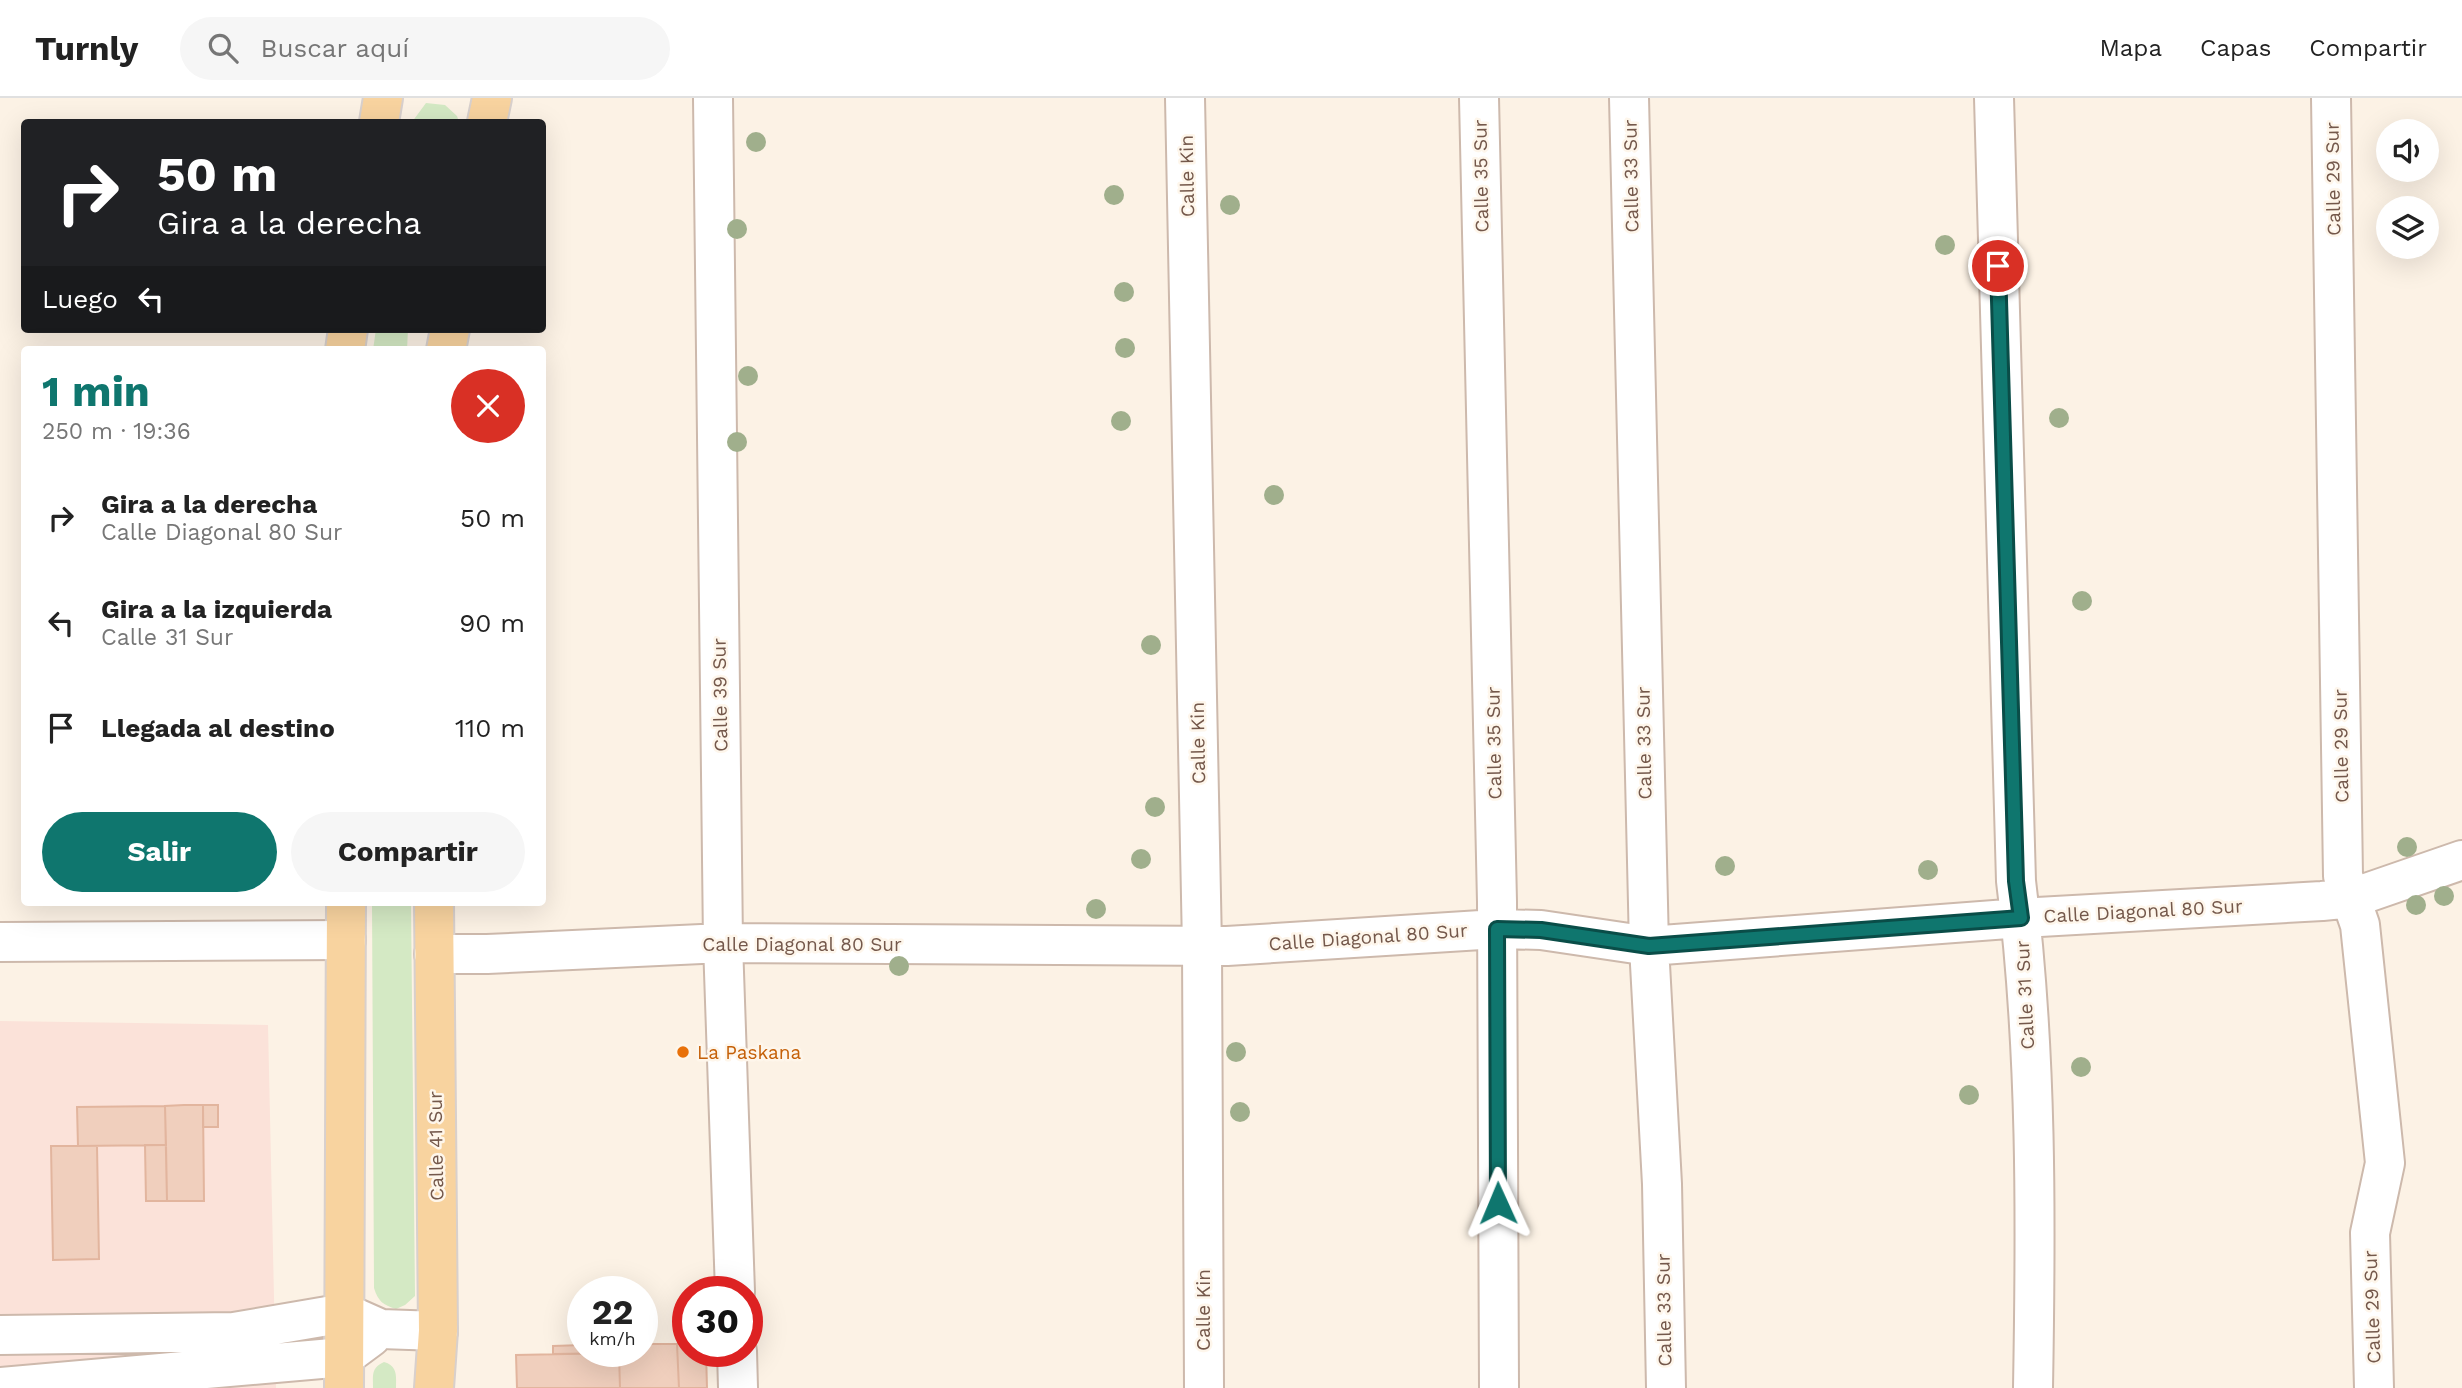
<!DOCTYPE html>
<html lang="es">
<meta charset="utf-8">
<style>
:root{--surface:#fff;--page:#f6f6f6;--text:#222;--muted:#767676;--line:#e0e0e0;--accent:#0f766e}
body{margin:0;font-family:"Work Sans",sans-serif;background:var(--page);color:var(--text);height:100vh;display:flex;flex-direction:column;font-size:26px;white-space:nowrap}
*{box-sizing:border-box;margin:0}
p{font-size:23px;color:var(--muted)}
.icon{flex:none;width:38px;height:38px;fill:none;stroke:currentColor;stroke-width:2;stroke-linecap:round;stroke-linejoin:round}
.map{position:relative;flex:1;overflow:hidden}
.drawer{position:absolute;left:21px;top:248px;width:525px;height:560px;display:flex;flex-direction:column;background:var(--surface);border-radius:7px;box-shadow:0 7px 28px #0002}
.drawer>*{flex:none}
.guide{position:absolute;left:21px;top:21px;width:525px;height:214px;border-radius:7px;box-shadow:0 7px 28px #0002;background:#202124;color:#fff;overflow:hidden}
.buttons{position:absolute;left:2376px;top:21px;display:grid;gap:14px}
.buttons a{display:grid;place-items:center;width:63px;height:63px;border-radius:50%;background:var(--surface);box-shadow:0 7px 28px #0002;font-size:35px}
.speed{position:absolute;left:567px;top:1178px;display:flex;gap:14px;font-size:35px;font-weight:700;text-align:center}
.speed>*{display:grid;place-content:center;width:91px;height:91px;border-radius:50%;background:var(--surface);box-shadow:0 7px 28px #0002;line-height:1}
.speed small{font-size:18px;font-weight:400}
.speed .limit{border:10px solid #d22;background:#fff;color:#111}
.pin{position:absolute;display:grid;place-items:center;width:60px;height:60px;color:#fff;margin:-30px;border:4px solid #fff;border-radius:50%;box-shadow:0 2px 7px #0007}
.me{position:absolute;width:77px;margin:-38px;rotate:359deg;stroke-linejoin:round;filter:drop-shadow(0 0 5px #0008)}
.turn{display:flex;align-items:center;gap:24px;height:147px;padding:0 21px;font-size:32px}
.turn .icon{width:91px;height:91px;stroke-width:2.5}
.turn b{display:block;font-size:49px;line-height:60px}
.then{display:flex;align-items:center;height:66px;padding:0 21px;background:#0003;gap:14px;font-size:26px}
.round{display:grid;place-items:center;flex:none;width:74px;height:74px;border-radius:37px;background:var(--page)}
.head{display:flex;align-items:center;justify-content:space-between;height:119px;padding:0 21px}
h1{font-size:42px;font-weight:700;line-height:52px;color:var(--accent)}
.button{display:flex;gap:14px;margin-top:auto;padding:14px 21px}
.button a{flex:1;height:80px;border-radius:42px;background:var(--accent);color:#fff;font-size:28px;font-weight:700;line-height:80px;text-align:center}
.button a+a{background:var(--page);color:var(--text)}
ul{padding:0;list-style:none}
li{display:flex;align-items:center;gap:21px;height:105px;padding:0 21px}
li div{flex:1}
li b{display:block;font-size:26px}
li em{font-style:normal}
header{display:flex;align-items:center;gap:42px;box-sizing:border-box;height:98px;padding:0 35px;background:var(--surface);border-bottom:2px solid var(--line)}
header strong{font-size:33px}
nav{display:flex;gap:38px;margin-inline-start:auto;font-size:24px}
.search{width:490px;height:63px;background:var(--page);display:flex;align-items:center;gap:18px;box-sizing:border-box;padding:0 24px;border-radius:38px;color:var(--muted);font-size:26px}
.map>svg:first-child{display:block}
.commercial{fill:#fbe2d9}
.green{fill:#d4e9c4}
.building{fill:#f0cfbd;stroke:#e2b59e;stroke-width:2}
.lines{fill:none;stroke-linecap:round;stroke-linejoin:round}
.minor-casing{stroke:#cdb9ac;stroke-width:42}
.major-casing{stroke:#d8d0cd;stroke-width:42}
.minor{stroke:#fff;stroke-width:38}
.major{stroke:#f8d39f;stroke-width:38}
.tree{fill:#a0af8c}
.route-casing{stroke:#0a4d48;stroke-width:18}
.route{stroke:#0f766e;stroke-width:12}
.food-dot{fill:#e8710a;stroke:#fef6eb;stroke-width:2.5}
.labels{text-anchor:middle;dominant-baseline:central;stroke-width:5;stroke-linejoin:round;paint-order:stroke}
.street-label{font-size:19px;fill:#74584b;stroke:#fef6eb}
.food-label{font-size:19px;fill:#c56008;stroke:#fef6eb;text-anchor:start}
</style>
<header>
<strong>Turnly</strong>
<div class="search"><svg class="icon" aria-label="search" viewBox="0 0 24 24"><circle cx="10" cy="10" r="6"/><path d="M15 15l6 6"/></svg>Buscar aquí</div>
<nav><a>Mapa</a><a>Capas</a><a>Compartir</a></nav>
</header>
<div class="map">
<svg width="2462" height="1290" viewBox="0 0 2462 1290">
<rect width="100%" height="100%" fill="#fcf2e5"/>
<path class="commercial" d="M 0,923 L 268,927 L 276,1290 L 0,1290 Z"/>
<path class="green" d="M 426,5 L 445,7 L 457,18 L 459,24 L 412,24 Z
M 376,231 L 408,231 L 407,252 L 373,252 Z
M 372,805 L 411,805 L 415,1198 L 405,1207 L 396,1211 C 383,1207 378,1203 374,1190 Z
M 384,1264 C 398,1268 396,1278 396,1290 L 373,1290 C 373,1277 371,1270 384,1264 Z"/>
<path class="building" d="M 184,1007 L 203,1007 L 204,1103 L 167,1103 L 165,1008 Z
M 203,1007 L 218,1007 L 218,1029 L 203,1029 Z
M 165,1008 L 166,1047 L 78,1048 L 77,1009 Z
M 145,1047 L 166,1047 L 167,1103 L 146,1103 Z
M 51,1048 L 97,1048 L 99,1161 L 53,1162 Z
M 688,1245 L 688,1253 L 706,1253 L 707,1290 L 679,1290 L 677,1246 Z
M 642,1246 L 677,1246 L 679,1290 L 620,1290 L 619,1255 L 553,1256 L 553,1248 L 583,1247 L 583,1253 L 642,1253 Z
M 619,1255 L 620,1290 L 517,1290 L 516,1257 Z"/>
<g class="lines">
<g class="minor-casing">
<path id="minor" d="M 713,0 L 723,845 L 735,1194
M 1185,0 L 1202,848 L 1204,1290
M 1479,0 L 1497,804 L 1499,1290
M 1629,0 L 1649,848 L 1662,1086 L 1666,1290
M 1994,0 L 2016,783 C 2037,951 2036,1121 2033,1290
M 2331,0 L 2343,778 L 2360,827 L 2385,1065 L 2370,1135 L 2374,1290
M 0,844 L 346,842
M 434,856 L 487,856 L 723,845 L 1227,848 L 1497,831 L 1541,832 L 1649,848 L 2021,820 L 2322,803 L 2352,800 L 2462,762
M 0,1237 L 234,1234 L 345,1215 L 381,1231 L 438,1233
M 737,1253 L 738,1290
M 0,1289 L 344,1259 L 371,1239"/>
</g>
<g class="major-casing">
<path id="major" d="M 379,24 L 383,0
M 487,24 L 492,0
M 345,252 L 348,231
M 446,252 L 450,231
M 434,805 L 438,1233 L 434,1290
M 344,1290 L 346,805"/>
</g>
<use href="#minor" class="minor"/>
<use href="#major" class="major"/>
</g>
<g class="tree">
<circle cx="756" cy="44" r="10"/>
<circle cx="1114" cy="97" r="10"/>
<circle cx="1230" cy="107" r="10"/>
<circle cx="737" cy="131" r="10"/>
<circle cx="1945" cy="147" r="10"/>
<circle cx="1124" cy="194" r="10"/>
<circle cx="1125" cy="250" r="10"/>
<circle cx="748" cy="278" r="10"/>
<circle cx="2059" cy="320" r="10"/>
<circle cx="1121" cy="323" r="10"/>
<circle cx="737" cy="344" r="10"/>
<circle cx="1274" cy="397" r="10"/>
<circle cx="2082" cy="503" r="10"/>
<circle cx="1151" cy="547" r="10"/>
<circle cx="1155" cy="709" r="10"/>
<circle cx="2407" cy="749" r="10"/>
<circle cx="1141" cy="761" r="10"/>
<circle cx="1725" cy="768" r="10"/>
<circle cx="1928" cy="772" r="10"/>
<circle cx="2444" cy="798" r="10"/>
<circle cx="2416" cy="807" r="10"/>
<circle cx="1096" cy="811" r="10"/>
<circle cx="899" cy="868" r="10"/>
<circle cx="1236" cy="954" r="10"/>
<circle cx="2081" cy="969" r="10"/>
<circle cx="1969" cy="997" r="10"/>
<circle cx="1240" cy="1014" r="10"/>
</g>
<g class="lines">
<g class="route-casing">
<path id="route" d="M 1498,1105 L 1497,831 L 1541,832 L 1649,848 L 2021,820 L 2016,783 L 1998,168"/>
</g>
<use href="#route" class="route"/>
</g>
<circle class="food-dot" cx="683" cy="954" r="7"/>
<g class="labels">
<g class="street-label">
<text transform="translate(1187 78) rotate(-91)">Calle Kin</text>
<text transform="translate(1481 78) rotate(-91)">Calle 35 Sur</text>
<text transform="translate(1631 78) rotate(-91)">Calle 33 Sur</text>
<text transform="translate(2333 81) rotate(-91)">Calle 29 Sur</text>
<text transform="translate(720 597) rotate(-91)">Calle 39 Sur</text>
<text transform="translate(1198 645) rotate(-91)">Calle Kin</text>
<text transform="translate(1494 645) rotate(-91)">Calle 35 Sur</text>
<text transform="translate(1644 645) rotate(-91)">Calle 33 Sur</text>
<text transform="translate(2341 648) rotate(-91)">Calle 29 Sur</text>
<text transform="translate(2143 813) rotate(-3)">Calle Diagonal 80 Sur</text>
<text transform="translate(1368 839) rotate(-4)">Calle Diagonal 80 Sur</text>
<text x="802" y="846">Calle Diagonal 80 Sur</text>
<text transform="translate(2025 897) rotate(-93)">Calle 31 Sur</text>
<text transform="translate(436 1048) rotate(-91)">Calle 41 Sur</text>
<text transform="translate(2372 1209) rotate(-92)">Calle 29 Sur</text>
<text transform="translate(1203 1212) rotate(-90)">Calle Kin</text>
<text transform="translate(1664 1212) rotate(-91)">Calle 33 Sur</text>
</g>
<g class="food-label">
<text x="697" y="954">La Paskana</text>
</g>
</g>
</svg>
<div class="buttons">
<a><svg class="icon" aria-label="sound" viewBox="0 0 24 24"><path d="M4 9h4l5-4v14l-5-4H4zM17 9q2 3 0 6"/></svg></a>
<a><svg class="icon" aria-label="layers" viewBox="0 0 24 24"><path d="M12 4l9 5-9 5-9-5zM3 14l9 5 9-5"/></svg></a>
</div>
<div class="speed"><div>22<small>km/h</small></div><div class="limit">30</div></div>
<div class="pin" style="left:1998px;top:168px;background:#d93025"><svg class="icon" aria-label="arrive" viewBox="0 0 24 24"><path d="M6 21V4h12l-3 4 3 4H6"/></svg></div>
<svg class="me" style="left:1498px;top:1105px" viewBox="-20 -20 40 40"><path d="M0-17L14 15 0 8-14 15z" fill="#0f766e" stroke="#fff" stroke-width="4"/></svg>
<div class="guide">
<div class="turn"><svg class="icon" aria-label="right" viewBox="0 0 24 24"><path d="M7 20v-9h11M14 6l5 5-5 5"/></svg><div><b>50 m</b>Gira a la derecha</div></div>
<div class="then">Luego<svg class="icon" aria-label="left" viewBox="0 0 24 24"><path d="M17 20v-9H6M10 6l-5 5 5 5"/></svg></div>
</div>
<section class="drawer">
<div class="head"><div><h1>1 min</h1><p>250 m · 19:36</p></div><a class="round" style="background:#d93025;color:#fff"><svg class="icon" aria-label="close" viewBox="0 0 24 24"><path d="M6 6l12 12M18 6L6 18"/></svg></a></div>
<ul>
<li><svg class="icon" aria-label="right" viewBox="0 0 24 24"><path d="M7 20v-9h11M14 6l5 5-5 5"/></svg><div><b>Gira a la derecha</b><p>Calle Diagonal 80 Sur</p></div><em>50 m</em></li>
<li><svg class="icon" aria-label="left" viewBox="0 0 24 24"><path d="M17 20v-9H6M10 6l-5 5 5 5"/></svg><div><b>Gira a la izquierda</b><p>Calle 31 Sur</p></div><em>90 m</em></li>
<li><svg class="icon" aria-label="arrive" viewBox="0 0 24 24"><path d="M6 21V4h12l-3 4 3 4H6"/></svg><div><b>Llegada al destino</b></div><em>110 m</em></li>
</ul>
<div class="button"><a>Salir</a><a>Compartir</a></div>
</section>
</div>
